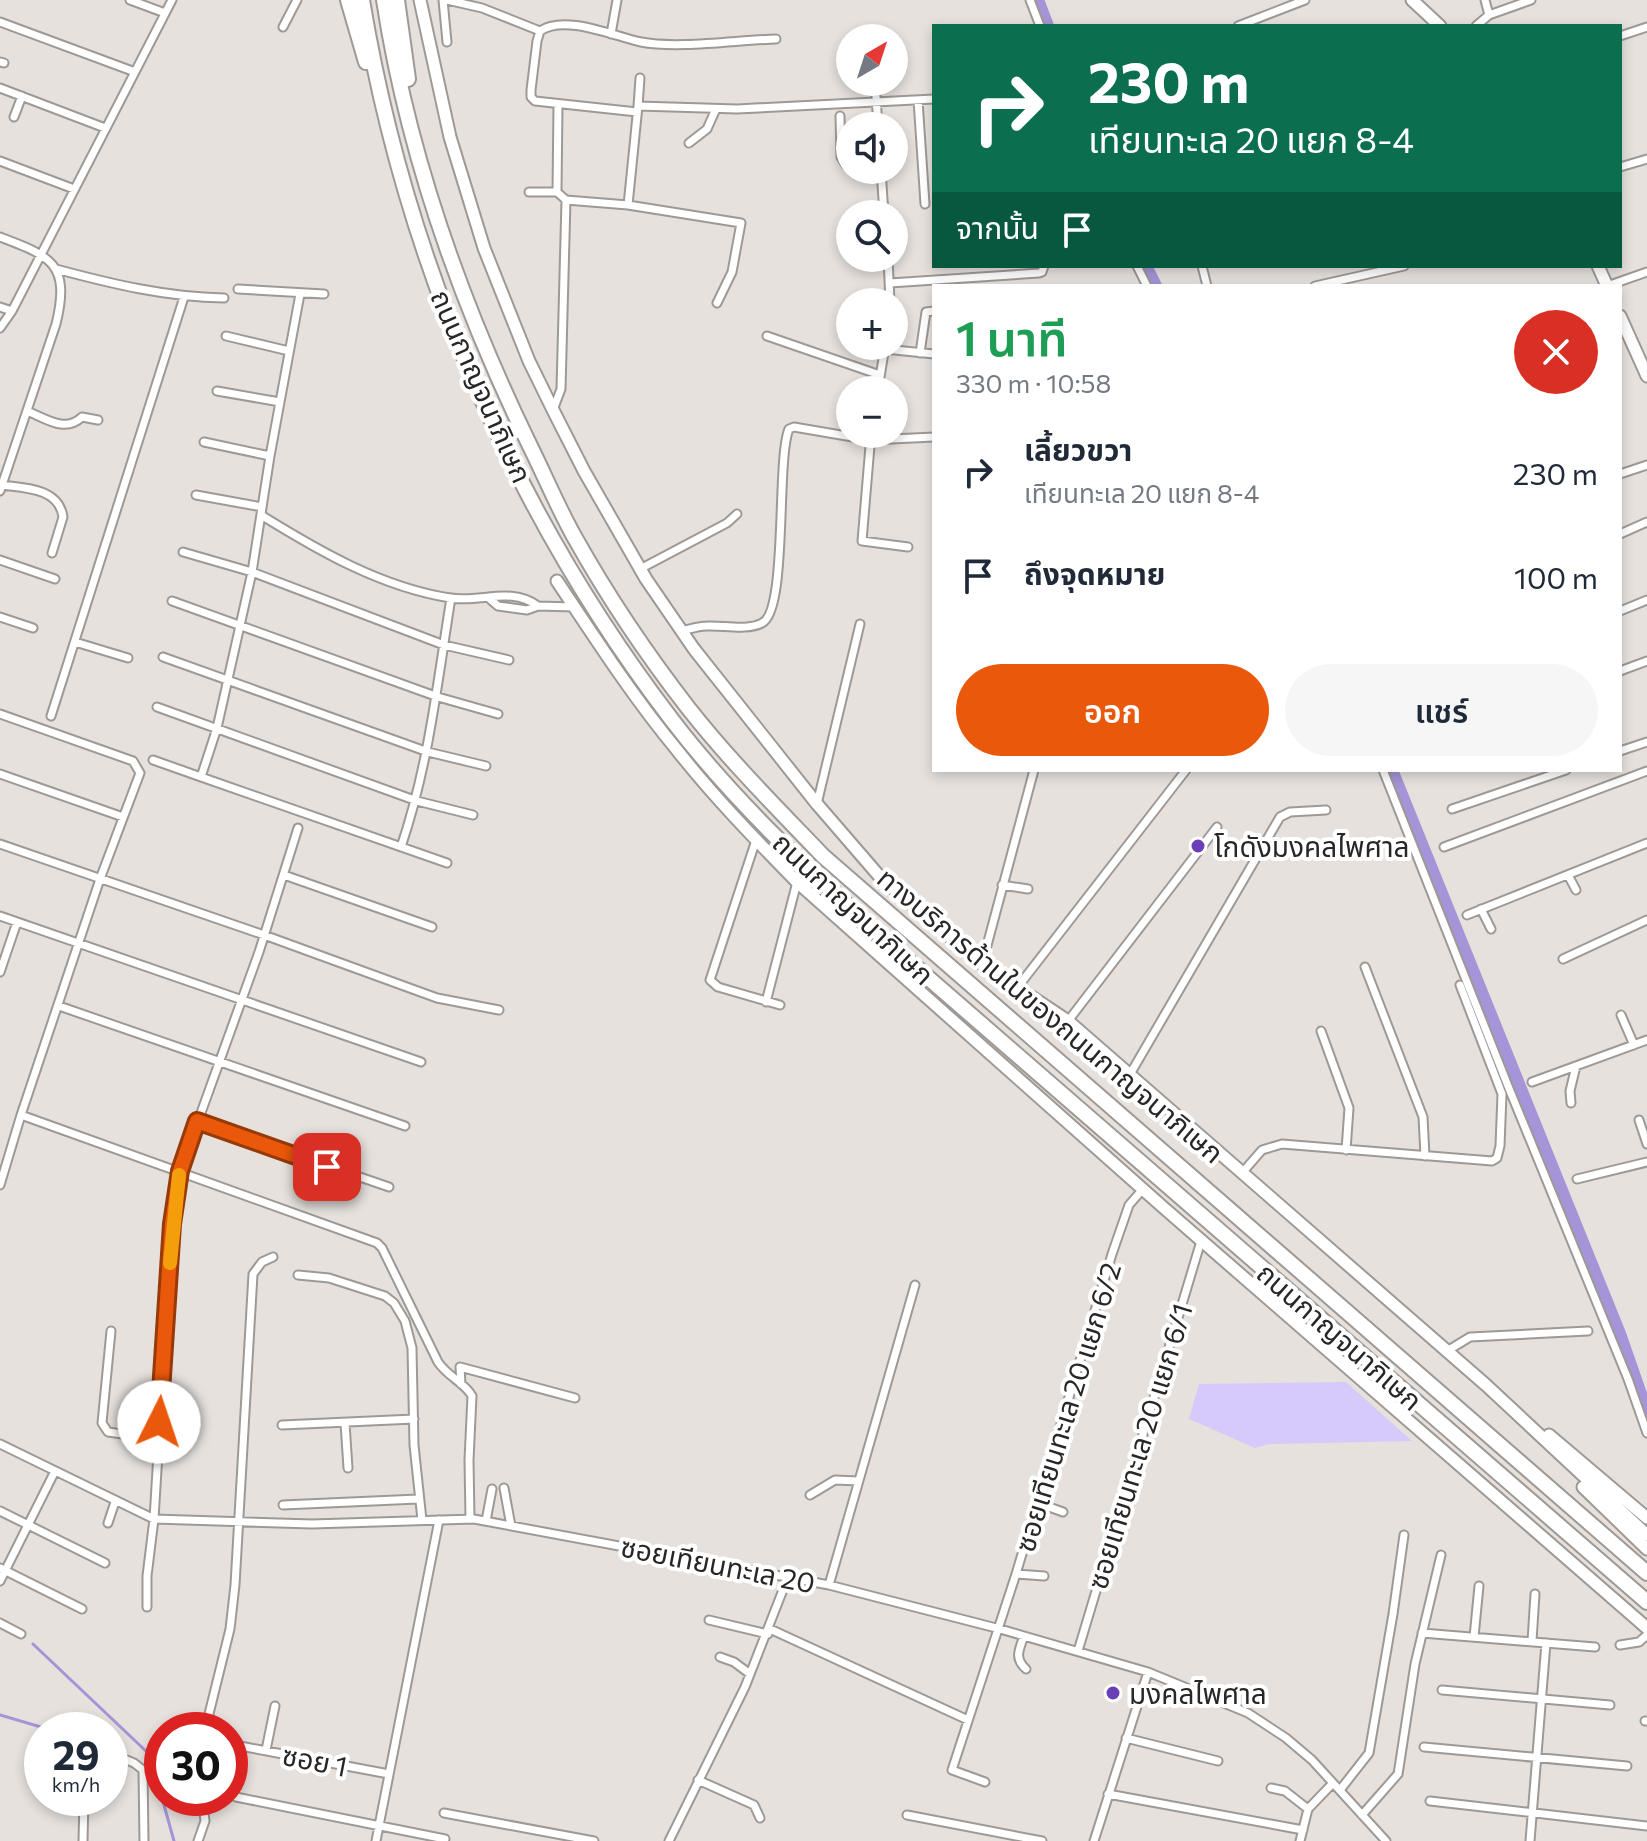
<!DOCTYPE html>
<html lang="th">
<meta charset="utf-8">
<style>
:root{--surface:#fff;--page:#f6f6f7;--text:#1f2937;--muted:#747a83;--accent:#ea580c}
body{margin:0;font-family:Commissioner,"Noto Sans Thai",sans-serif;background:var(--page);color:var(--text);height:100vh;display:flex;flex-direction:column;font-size:30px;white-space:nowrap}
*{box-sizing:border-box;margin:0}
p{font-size:26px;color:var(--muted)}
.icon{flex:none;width:44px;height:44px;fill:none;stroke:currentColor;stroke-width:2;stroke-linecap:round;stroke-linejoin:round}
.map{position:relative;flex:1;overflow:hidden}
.details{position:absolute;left:932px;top:284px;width:690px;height:488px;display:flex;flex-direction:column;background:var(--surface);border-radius:0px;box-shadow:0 4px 12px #0003}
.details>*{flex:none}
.top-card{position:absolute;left:932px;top:24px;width:690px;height:244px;border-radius:0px;box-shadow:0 4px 12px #0003;background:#0b6e4f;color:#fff;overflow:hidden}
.needle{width:52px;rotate:39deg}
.buttons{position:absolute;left:836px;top:24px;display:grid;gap:16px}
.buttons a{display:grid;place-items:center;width:72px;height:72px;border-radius:50%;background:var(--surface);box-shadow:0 4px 12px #0003;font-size:40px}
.speed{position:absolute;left:24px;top:1712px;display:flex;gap:16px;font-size:40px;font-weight:700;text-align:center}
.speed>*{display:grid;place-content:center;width:104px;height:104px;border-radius:50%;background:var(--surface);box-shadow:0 4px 12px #0003;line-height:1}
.speed small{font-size:20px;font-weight:400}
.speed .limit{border:12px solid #d22;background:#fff;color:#111}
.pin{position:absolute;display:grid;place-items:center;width:68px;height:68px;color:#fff;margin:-34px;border-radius:16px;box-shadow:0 4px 12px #0006}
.me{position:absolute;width:88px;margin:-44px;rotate:4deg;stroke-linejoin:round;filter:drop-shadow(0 0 6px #0008)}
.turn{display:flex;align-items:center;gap:28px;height:168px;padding:0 24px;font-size:36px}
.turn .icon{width:104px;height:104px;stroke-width:2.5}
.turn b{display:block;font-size:56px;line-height:68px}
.then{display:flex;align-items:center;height:76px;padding:0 24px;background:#0003;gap:16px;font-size:30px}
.round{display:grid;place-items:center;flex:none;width:84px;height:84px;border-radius:42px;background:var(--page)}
.head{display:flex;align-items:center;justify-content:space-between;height:136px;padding:0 24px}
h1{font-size:48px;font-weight:600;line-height:60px;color:#1e9e55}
.cta{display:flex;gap:16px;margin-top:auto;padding:16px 24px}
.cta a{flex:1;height:92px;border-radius:48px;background:var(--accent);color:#fff;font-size:32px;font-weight:600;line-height:92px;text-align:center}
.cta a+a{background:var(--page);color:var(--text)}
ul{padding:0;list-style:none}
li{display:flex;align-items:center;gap:24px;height:104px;padding:0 24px}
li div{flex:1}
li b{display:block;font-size:30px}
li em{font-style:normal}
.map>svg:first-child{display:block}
.green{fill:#d5cafa}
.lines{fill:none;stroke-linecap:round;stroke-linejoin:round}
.stream{stroke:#a594d7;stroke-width:3}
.river{stroke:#a594d7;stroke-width:16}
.street-casing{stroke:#9e9995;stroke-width:11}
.secondary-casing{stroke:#9e9995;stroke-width:15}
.highway-casing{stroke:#9e9995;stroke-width:18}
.street{stroke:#fff;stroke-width:7}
.secondary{stroke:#fff;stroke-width:11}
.highway{stroke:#fff;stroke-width:14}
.route-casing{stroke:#983908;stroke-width:20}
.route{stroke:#ea580c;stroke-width:14}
.slow{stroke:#f59e0b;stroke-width:14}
.poi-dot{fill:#6a40b8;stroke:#fff;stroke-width:3}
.labels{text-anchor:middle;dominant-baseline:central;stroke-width:8;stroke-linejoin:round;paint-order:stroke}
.street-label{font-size:28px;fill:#292725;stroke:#fff}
.poi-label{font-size:28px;fill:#292725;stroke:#fff;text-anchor:start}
</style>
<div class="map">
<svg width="1647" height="1841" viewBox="0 0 1647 1841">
<rect width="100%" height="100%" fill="#e6e1dd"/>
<path class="green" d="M 1346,1382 L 1412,1441 L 1269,1444 L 1255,1448 L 1189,1419 L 1199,1384 Z"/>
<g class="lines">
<path class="stream" d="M 33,1644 L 148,1753 L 162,1797
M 0,1715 L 51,1730
M 162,1798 L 174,1841"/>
<path class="river" d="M 1036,0 L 1046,26
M 1144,266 L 1154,286
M 1390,770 L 1618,1334 L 1647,1417"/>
<g class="street-casing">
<path id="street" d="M 130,0 L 165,13
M 443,0 L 447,42
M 447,0 L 482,8 L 540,31 L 537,41 L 531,90 L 531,97 L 535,101 L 637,112
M 1030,0 L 1040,26
M 1485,0 L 1489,15
M 0,22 L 135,72
M 1238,26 L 1305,0
M 1476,26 L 1489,15 L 1531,0
M 283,27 L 297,0
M 540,31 C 565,14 613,36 641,42 C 677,49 738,40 776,39
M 611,34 L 617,0
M 1620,36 L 1647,27
M 0,62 L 4,63
M 875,82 L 878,126
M 0,88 L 105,128
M 918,100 L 925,204
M 558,105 L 557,192 L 566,200
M 638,106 L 640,78
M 840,116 L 841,157 L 846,165 L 850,166
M 14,117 L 22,96
M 689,143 L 707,129 L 716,109
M 0,161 L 74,189
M 1620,167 L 1647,159
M 881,170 L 884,214
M 529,192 L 557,192
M 628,205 L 638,106 L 737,109 L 934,99
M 0,237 C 50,256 71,263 56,324 L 0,491
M 888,258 L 890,302
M 1137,266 L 1147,286
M 1202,266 L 1207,286
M 56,269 C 112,284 166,297 224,298
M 890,283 L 1039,273 L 1042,272 L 1044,266
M 1315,286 L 1404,266
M 1607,286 L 1647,272
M 238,289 L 324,294
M 300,294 L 270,456 L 252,572 L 217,728 L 201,777 L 447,863
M 0,307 L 12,311
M 0,328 L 12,311 L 172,0
M 226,336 L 289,351
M 767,336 L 880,375
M 885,349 L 934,354
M 920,353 L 926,312 L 934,311
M 878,390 L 885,346
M 217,391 L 280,402
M 553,410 L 561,389 L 566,200 L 628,205 L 741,223 L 732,272 L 717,303
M 27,411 C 47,419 65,433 82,417 L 98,420
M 871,434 L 862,541 L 908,547
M 204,442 L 270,456
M 1620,474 L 1647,465
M 2,485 C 25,488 59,488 63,517 L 52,553
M 196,495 L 262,507
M 261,515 C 319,551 381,587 450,598 C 481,603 511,586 538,606
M 1620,534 L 1647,522
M 183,552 L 252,572 L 444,645 L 509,660
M 0,560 L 55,579
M 640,569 L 727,523 L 737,514
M 490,599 L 498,606 L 527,610 L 538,606 L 574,607
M 172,601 L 438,697 L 498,714
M 1620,611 L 1647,600
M 0,617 L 33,628
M 682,631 C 690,629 698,626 707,626 C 723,625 747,631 762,623 C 788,611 776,459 789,429 L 794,427 L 870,440 L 934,437
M 75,642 L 128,658
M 163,657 L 428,752 L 486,766
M 1620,671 L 1647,661
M 157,707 L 417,801 L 473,815
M 0,714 L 133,761 L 140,773 L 100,879 L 21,1115 L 377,1243 L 382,1248 L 438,1362 C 448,1377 464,1382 472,1396 L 469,1460 L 470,1519
M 51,716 L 184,297
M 1620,751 L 1647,742
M 153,760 L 201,777
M 1383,770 L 1508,1086 L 1628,1379 L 1647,1433
M 0,774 L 123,817
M 817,804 L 860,624
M 1452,809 L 1566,770
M 756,840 L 710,980 L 718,987 L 780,1005
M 0,844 L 264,935 L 437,998 L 499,1010
M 401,847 C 429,764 437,684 451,598
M 1444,847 L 1647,771
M 284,875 L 432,927
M 1568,875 L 1576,890
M 1002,885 L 1028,889
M 1481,909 L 1491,929
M 1467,915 L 1647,843
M 0,916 L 421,1062
M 1563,959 L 1647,920
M 982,964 L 1034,770
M 1365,967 L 1423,1117 L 1425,1156
M 0,972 L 17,922
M 1017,988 L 1186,770
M 766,1002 L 797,882
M 59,1006 L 405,1126
M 1621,1015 L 1634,1045
M 1068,1021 L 1217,827
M 1321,1031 L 1349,1108 L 1346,1150
M 1129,1076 L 1280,817 L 1290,812 L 1326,810
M 1532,1082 L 1647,1040
M 1571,1103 L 1570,1091 L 1576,1066
M 1639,1120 L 1647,1144
M 197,1121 L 389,1187
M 1242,1173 L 1262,1150 L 1282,1144 L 1492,1161 L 1497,1158 L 1500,1146 L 1502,1094 L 1460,985
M 1577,1179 L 1647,1162
M 0,1185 L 21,1115
M 298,1275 L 329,1278 L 385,1296 L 394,1303 L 405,1321 L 412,1348 L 414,1445 L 422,1520
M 111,1331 L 102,1423 L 108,1432 L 158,1439
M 1447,1351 L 1470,1337 L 1588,1331
M 461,1384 L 460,1367 L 575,1398
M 345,1423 L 348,1468
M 282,1425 L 414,1419
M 0,1444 L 154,1519 L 312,1524 L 474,1519 L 829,1585 L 1000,1629 L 1148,1672 L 1248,1713 L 1286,1738 L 1312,1760 L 1386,1841
M 504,1488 L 511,1526
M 810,1495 L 835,1480 L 858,1481
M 1038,1503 L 1063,1512
M 283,1505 L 418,1499
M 0,1511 L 105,1563
M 486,1521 L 492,1489
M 108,1523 L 115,1502
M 0,1568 L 82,1609
M 1016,1574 L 1044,1576
M 0,1581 L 55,1471
M 829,1585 L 915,1285
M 147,1607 L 147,1576 L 154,1519 L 172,1224 L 180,1171 L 259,952 L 298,828
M 709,1620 L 768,1634
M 0,1623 L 21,1634
M 770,1629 L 968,1720
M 1422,1633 L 1595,1647
M 1024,1636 C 1019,1650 1014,1658 1026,1669
M 1474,1637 L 1479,1586
M 1532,1641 L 1535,1594
M 1620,1645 L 1639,1642 L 1647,1635
M 1078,1651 L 1201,1241
M 720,1657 L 734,1662 L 750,1674
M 1442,1690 L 1610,1705
M 1645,1721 L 1647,1721
M 205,1730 L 230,1629 L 235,1585 L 253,1274 L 262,1262 L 273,1257
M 1126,1738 L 1218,1761
M 240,1746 L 389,1774
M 1424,1747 L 1627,1766
M 266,1750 L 275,1706
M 110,1753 L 134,1763 L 143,1770 L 144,1841
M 698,1780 L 754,1805 L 760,1818
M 985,1782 L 952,1770 L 1016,1574 L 1112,1254 L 1129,1205 L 1143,1189
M 1271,1788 L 1285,1791 L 1308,1809
M 1340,1790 L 1369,1753 L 1393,1614 L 1404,1535
M 1108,1794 L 1303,1830
M 236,1797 L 445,1839
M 1430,1801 L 1647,1826
M 444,1813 L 594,1841
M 907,1815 L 1042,1841
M 1362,1815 L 1398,1774 L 1399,1768 L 1415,1664 L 1441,1555
M 83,1841 L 84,1798
M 198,1841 L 205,1821 L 202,1798
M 376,1841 L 439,1520
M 669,1841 L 745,1687 L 788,1577
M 1094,1841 L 1148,1672
M 1300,1841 L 1308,1809 L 1333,1783
M 1530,1841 L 1546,1643"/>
</g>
<g class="secondary-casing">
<path id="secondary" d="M 420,0 L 450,137 L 484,248 L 529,361 L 553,410 L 584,471 L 646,579 L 694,649 L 817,804 L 880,877 L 982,964 L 1068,1021 L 1486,1385 L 1647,1535
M 1412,0 L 1440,26
M 1598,266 L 1607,286
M 1620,316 L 1647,376
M 557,581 C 595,638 633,697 677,750 C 714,797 755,839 797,882 L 1164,1208 L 1647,1628
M 1549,1435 L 1647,1518
M 1583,1487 L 1647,1549"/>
</g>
<g class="highway-casing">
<path id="highway" d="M 348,0 L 366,62
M 362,0 C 405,259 512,511 672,720 C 737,805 817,878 895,949 L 1647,1602
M 384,0 C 408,156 461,304 530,446 C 545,476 558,508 575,538 C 608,597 647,655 689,709 C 730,761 777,808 823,856 L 1647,1573
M 397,0 L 408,79"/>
</g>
<use href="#street" class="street"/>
<use href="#secondary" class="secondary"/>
<use href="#highway" class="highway"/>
</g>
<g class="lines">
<g class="route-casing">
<path id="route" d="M 159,1422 L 172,1224 L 180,1171 L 197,1121 L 327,1167"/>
</g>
<use href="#route" class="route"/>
<path class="slow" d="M 170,1263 L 179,1175"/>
</g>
<g class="poi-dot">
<circle cx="1198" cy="846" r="8"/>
<circle cx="1113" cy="1693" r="8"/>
</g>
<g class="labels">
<g class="street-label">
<text transform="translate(482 386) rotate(66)">ถนนกาญจนาภิเษก</text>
<text transform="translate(854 908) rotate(43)">ถนนกาญจนาภิเษก</text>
<text transform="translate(1051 1015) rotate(40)">ทางบริการด้านในของถนนกาญจนาภิเษก</text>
<text transform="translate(1340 1336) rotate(41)">ถนนกาญจนาภิเษก</text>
<text transform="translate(1067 1407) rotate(-73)">ซอยเทียนทะเล 20 แยก 6/2</text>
<text transform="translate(1139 1446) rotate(-73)">ซอยเทียนทะเล 20 แยก 6/1</text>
<text transform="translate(718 1564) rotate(11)">ซอยเทียนทะเล 20</text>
<text transform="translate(315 1760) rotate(11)">ซอย 1</text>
</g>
<g class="poi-label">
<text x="1214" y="846">โกดังมงคลไพศาล</text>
<text x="1129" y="1693">มงคลไพศาล</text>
</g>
</g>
</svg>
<div class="buttons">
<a><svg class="needle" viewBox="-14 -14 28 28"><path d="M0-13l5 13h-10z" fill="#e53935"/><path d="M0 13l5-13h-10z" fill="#747a83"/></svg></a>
<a><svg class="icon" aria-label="sound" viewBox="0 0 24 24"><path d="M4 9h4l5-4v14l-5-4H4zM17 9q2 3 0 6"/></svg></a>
<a><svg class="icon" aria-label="search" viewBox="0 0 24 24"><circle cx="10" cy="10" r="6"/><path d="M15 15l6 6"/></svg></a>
<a>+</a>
<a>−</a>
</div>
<div class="speed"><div>29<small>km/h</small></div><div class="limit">30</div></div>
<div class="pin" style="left:327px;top:1167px;background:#d93025"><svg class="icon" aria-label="arrive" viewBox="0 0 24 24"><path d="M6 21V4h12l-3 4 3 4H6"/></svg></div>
<svg class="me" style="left:159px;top:1422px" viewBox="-20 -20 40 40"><circle r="19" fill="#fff"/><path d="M0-13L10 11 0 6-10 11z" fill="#ea580c"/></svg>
<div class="top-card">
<div class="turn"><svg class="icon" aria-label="right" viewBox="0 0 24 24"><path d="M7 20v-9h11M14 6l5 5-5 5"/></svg><div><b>230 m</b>เทียนทะเล 20 แยก 8-4</div></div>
<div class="then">จากนั้น<svg class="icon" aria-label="arrive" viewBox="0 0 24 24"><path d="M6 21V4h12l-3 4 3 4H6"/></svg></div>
</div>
<section class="details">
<div class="head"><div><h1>1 นาที</h1><p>330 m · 10:58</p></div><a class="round" style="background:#d93025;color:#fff"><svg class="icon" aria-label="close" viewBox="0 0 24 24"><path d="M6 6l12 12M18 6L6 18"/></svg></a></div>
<ul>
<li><svg class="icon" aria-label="right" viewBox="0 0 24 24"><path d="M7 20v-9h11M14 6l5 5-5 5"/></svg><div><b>เลี้ยวขวา</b><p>เทียนทะเล 20 แยก 8-4</p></div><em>230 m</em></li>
<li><svg class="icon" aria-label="arrive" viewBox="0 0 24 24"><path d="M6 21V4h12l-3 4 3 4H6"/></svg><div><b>ถึงจุดหมาย</b></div><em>100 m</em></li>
</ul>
<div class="cta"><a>ออก</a><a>แชร์</a></div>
</section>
</div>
